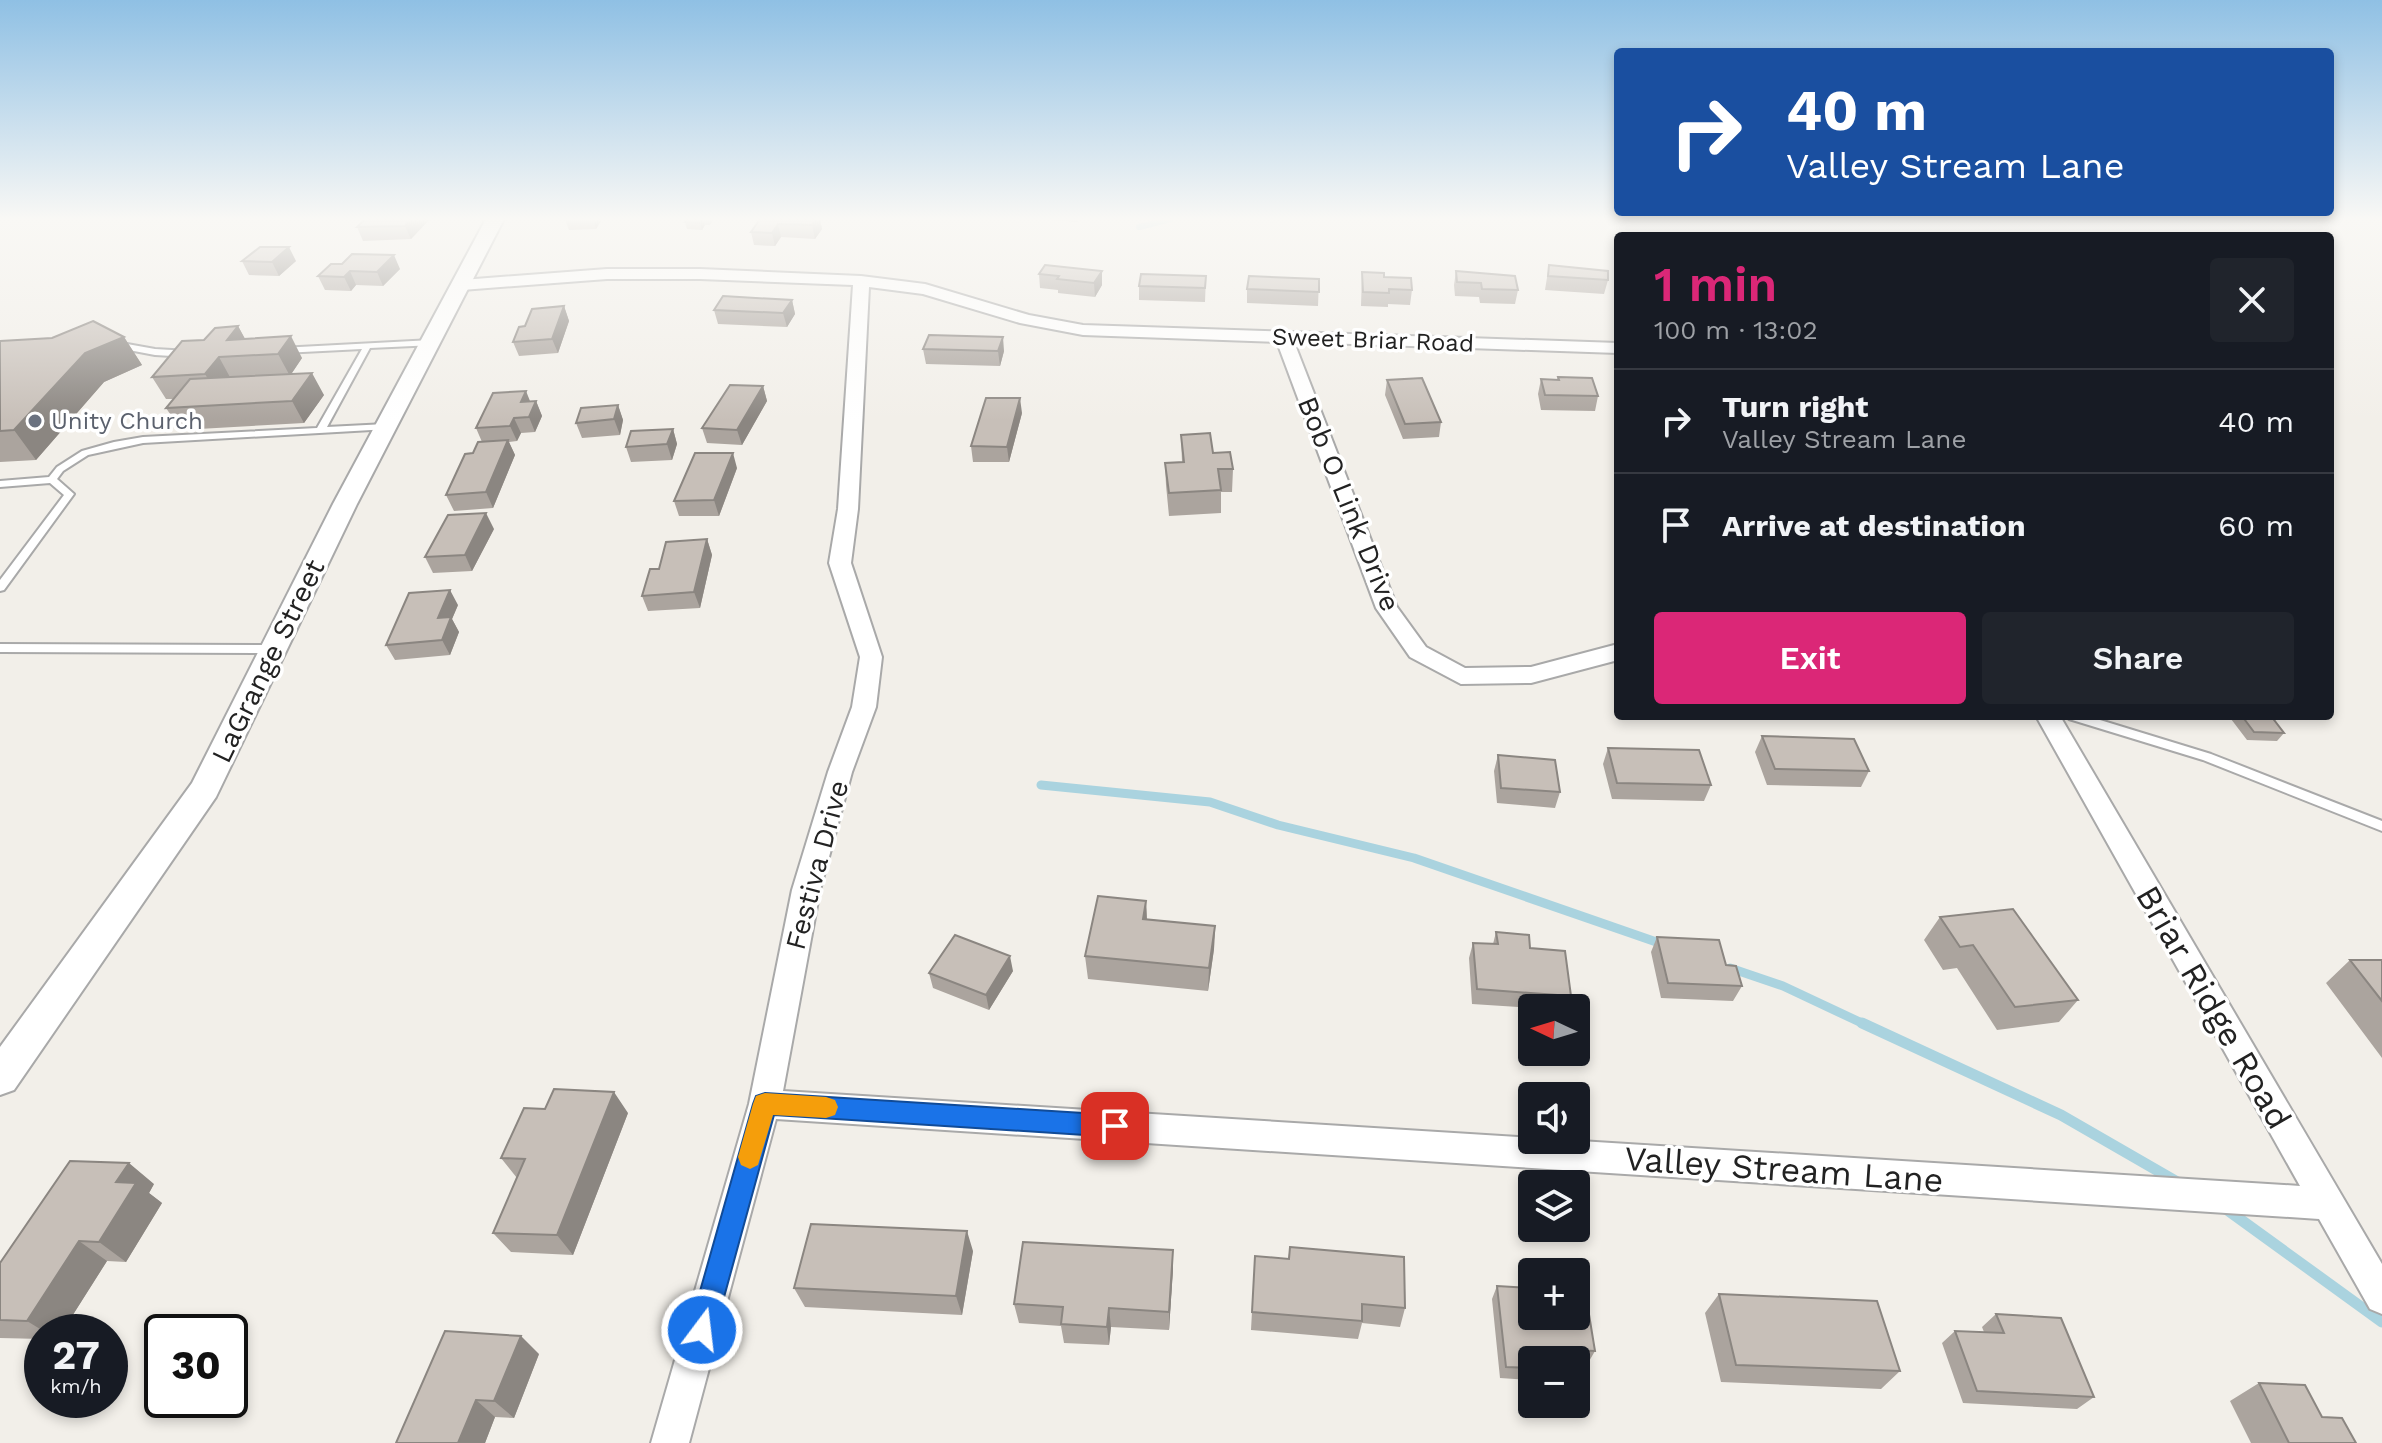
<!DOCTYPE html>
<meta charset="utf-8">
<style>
:root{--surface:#171b24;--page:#20242c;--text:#f1f3f6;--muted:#9ea1a6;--line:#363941;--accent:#db2777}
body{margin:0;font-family:"Work Sans",sans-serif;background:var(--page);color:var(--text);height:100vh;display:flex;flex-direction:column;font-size:30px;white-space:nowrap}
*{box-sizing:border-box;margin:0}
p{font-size:26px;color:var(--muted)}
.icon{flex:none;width:44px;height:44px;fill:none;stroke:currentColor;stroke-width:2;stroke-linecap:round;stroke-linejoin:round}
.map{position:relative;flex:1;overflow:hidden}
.panel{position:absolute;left:1614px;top:232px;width:720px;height:488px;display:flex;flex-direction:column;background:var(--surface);border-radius:8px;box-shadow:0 4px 12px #0003}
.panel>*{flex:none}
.hud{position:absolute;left:1614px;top:48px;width:720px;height:168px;border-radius:8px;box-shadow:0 4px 12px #0003;background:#1a4fa0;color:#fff;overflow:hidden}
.needle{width:52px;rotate:274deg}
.fabs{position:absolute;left:1518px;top:994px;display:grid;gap:16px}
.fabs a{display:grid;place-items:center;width:72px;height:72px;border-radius:8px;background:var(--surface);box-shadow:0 4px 12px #0003;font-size:40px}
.speed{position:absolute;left:24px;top:1314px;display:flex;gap:16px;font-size:40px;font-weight:700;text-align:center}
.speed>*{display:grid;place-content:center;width:104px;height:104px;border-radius:50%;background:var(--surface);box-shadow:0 4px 12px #0003;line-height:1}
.speed small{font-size:20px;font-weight:400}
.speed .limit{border:4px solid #111;border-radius:12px;background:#fff;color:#111}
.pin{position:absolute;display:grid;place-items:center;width:68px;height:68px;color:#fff;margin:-34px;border-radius:16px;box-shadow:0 4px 12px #0006}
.me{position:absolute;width:88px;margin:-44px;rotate:15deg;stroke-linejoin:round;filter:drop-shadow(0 0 6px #0008)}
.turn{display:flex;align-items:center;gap:28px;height:168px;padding:0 40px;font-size:36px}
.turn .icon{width:104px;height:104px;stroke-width:2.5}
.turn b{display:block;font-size:56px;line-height:68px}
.round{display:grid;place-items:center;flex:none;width:84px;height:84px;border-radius:8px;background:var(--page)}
.overview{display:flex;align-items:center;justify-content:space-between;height:136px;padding:0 40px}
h1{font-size:48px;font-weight:600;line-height:60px;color:var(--accent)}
.button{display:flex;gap:16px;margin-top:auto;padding:16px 40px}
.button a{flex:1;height:92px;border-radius:8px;background:var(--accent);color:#fff;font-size:32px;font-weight:600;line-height:92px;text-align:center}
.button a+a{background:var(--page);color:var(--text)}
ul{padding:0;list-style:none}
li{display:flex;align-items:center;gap:24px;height:104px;padding:0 40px;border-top:2px solid var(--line)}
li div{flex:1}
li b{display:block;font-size:30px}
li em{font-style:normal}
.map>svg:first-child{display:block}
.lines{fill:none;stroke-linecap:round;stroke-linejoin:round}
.stream-far2{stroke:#aad3df;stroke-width:6}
.stream-far1{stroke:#aad3df;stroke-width:9}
.stream{stroke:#aad3df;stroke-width:11}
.service-casing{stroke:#a9a9a9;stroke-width:4}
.minor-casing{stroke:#a9a9a9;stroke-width:4}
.tertiary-casing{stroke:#a9a9a9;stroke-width:4}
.service{fill:#fff;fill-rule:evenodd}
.minor{fill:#fff;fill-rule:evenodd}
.tertiary{fill:#fff;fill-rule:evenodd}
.wall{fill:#aba49e}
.shaded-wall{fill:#8b8681}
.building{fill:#c7bfb8;stroke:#8b8681;stroke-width:2}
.route{fill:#1a73e8;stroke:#114b97;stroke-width:2}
.slow{fill:#f59e0b}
.worship-dot{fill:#6b7280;stroke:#fff;stroke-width:3}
.labels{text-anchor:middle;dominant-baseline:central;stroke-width:7;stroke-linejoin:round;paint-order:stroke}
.far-street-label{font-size:24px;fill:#222;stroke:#fff}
.far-worship-label{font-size:24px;fill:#5b616d;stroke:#fff;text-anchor:start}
.street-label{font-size:28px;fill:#222;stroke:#fff}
.near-street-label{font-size:34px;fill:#222;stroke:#fff}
</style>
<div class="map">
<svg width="2382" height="1443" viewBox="0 0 2382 1443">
<rect width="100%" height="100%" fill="#f2efe9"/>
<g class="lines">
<path class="stream-far2" d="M 1139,227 L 1171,219"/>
<path class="stream-far1" d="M 1041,785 L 1210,802 L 1278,825 L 1414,858 L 1665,945
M 1730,968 L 1783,986 L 1866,1025"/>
<path class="stream" d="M 1862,1023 L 2061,1115 L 2179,1183
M 2226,1209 L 2382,1322"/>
<g class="service-casing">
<path id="service" d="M 432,340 L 435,341 L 435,345 L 370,348 L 327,427 L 386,424 L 391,427 L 389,429 L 143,443 L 88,455 L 63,471 L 57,479 L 74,494 L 4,590 L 0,591 L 0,580 L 64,495 L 50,483 L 0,487 L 0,481 L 49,477 L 57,467 L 82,451 L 114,442 L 143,437 L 317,428 L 362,349 L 283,353 L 279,350 L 280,348 Z
M 116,342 L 155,349 L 189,351 L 193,354 L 189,357 L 155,355 L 113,347 L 113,343 Z
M 0,644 L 273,645 L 279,649 L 273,653 L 0,652 Z
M 2067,716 L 2087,716 L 2211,754 L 2382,821 L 2382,831 L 2203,760 L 2069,719 Z"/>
</g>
<g class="minor-casing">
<path id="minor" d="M 607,269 L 700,269 L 861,276 L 925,284 L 1029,315 L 1083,325 L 1618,343 L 1618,353 L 1294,342 L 1397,607 L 1426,647 L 1465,668 L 1531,667 L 1618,644 L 1618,660 L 1531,683 L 1461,684 L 1410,657 L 1376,608 L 1277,342 L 1083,335 L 1020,323 L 923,294 L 869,287 L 858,509 L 851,563 L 882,657 L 876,707 L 852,772 L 820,890 L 783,1091 L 2300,1186 L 2036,716 L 2060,716 L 2382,1264 L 2382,1314 L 2370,1309 L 2319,1219 L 776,1119 L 689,1443 L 651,1443 L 749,1104 L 792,890 L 828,772 L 852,707 L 860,657 L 829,563 L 838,509 L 853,285 L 700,279 L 607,279 L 462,290 L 454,285 L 462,280 Z"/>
</g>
<g class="tertiary-casing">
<path id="tertiary" d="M 486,219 L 504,219 L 357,504 L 216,797 L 14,1090 L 0,1095 L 0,1047 L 192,783 L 333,504 Z"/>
</g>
<use href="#service" class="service"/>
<use href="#minor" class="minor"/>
<use href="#tertiary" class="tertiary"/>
</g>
<path class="wall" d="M 430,219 L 411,239 L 363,241 L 357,227 Z
M 565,219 L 602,219 L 596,229 L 569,230 Z
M 688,219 L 714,219 L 710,225 L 705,225 L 702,230 L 687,229 L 685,222 Z
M 760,219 L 820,219 L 822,229 L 815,239 L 781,237 L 775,246 L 754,245 L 751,232 Z
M 1035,219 L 1078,219 L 1078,222 Z
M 242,261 L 296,261 L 279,276 L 249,275 Z
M 331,264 L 400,269 L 383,286 L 356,285 L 351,291 L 325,290 L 318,276 Z
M 1045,265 L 1102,285 L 1095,297 L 1058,293 L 1058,290 L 1040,288 L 1039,274 Z
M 1549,265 L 1608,280 L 1604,294 L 1545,290 Z
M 1456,271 L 1518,290 L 1515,304 L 1480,303 L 1479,297 L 1455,296 L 1454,285 Z
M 1362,272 L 1384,277 L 1412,290 L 1410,305 L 1388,304 L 1388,307 L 1361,306 Z
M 1206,276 L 1205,302 L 1139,300 L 1139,286 Z
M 1319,279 L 1318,306 L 1247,303 L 1247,289 Z
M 792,300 L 795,314 L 787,327 L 718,324 L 714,310 Z
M 564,306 L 569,321 L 558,353 L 519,356 L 513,342 Z
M 238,326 L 245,339 L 302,358 L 291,374 L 324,395 L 304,423 L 181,430 L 166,408 L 174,399 L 166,399 L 152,377 Z
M 124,337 L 142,365 L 104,382 L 36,460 L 0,462 L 0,341 Z
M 923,349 L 1004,351 L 1000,366 L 926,364 Z
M 1558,377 L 1598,396 L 1595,411 L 1541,410 L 1538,394 L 1541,379 L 1557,380 Z
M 1387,380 L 1441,422 L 1439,437 L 1403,439 L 1385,395 Z
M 763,386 L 767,401 L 742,445 L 707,443 L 702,428 Z
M 530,401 L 536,401 L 542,416 L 535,432 L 521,433 L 517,441 L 509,442 L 515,455 L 493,508 L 454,511 L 446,495 L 482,442 L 476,428 Z
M 618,405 L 623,420 L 620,435 L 582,438 L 576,423 Z
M 1022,413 L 1009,462 L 973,462 L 971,446 Z
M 673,429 L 677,444 L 672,460 L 631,462 L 626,447 Z
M 1181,435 L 1213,453 L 1233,469 L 1232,492 L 1221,492 L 1221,513 L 1169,516 L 1166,485 L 1165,463 L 1182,462 Z
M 737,468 L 719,516 L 679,516 L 674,501 Z
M 494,529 L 472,571 L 433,573 L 425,557 Z
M 707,539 L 712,555 L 700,608 L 648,611 L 642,596 L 659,569 Z
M 458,605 L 452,619 L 459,632 L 450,655 L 395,660 L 386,645 Z
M 2233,716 L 2271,716 L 2284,733 L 2277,741 L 2247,740 L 2231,719 Z
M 1762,736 L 1869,771 L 1861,787 L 1767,785 L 1755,752 Z
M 1608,748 L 1711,785 L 1704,801 L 1612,799 L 1603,764 Z
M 1498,755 L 1560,792 L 1555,808 L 1497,803 L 1494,771 Z
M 1146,901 L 1147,919 L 1215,926 L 1214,949 L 1208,991 L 1088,979 L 1085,956 Z
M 1940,917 L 2078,1000 L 2059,1022 L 1997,1030 L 1957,968 L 1943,970 L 1924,940 Z
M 1496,932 L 1530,948 L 1571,996 L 1566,1008 L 1532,1008 L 1472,1004 L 1469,958 L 1473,943 L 1493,944 Z
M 1657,937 L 1726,965 L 1742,986 L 1733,1001 L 1661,998 L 1651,952 Z
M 2350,960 L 2382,960 L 2382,1058 L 2326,983 Z
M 1013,971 L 989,1010 L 933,988 L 929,973 Z
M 628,1113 L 573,1255 L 511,1252 L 493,1233 L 517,1178 L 501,1158 Z
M 154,1184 L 149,1193 L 162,1203 L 126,1262 L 107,1261 L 62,1332 L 42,1332 L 42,1339 L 0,1338 L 0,1263 Z
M 1290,1247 L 1405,1308 L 1400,1327 L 1362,1323 L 1358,1339 L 1251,1330 L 1255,1256 L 1288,1259 Z
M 1173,1250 L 1173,1269 L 1169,1330 L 1111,1327 L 1109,1345 L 1064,1343 L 1061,1326 L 1019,1323 L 1014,1304 Z
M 973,1251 L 962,1315 L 805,1307 L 794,1288 Z
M 1497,1286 L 1595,1351 L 1588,1363 L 1576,1362 L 1576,1360 L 1532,1360 L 1532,1372 L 1528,1380 L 1500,1378 L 1492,1299 Z
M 1719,1294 L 1900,1371 L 1881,1389 L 1721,1382 L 1705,1313 Z
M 1996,1314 L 2094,1397 L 2077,1409 L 1963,1403 L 1942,1343 L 1955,1331 L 1984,1332 L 1982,1327 Z
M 539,1354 L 514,1418 L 495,1417 L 485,1443 L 396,1443 Z
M 2259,1383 L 2322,1417 L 2356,1443 L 2251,1443 L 2230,1401 Z"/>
<path class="shaded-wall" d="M 411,219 L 430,219 L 411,239 L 405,226 Z
M 593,219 L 602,219 L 596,229 Z
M 702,219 L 705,225 L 702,230 L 700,223 Z
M 816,219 L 820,219 L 822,229 L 815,239 L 812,225 Z
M 778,224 L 781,237 L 775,246 L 772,233 Z
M 289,247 L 296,261 L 279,276 L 272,262 Z
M 394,255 L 400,269 L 383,286 L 377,272 Z
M 350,271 L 356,285 L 351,291 L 344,277 Z
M 1102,271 L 1102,285 L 1095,297 L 1094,283 Z
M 792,300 L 795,314 L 787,327 L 783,313 Z
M 564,306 L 569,321 L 558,353 L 552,339 Z
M 238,326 L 250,348 L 227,340 Z
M 291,336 L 302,358 L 290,376 L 278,354 Z
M 124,337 L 142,365 L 104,382 L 36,460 L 14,430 L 85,353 Z
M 1003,337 L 1004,351 L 1000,366 L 998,351 Z
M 219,357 L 231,379 L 218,396 L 205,374 Z
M 312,373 L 324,395 L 304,423 L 292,401 Z
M 763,386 L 767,401 L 742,445 L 737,430 Z
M 526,391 L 532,406 L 521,402 Z
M 1020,398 L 1022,413 L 1009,462 L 1007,447 Z
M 536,401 L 542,416 L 535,432 L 529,417 Z
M 618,405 L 623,420 L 620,435 L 614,419 Z
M 514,418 L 521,433 L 517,441 L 510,426 Z
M 673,429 L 677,444 L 672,460 L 667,444 Z
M 508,440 L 515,455 L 493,508 L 486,492 Z
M 733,453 L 737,468 L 719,516 L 714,500 Z
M 486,513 L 494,529 L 472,571 L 465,555 Z
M 707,539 L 712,555 L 700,608 L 694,592 Z
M 450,590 L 458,605 L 452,619 L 459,632 L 450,655 L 442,640 L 438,618 Z
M 1146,901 L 1147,924 L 1143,919 Z
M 1215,926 L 1214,949 L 1208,991 L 1209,968 Z
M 1010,956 L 1013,971 L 989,1010 L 986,995 Z
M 614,1092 L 628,1113 L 573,1255 L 557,1235 Z
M 129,1163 L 154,1184 L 149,1193 L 162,1203 L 126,1262 L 99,1242 L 116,1182 Z
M 967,1231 L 973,1251 L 962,1315 L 956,1296 Z
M 79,1241 L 107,1261 L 62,1332 L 45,1332 L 27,1321 Z
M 1173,1250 L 1173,1269 L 1169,1330 L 1169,1312 Z
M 1109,1308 L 1111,1327 L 1109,1345 L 1107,1327 Z
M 521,1336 L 539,1354 L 514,1418 L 494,1401 Z
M 476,1400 L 495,1417 L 485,1443 L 458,1443 Z"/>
<path class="building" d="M 365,219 L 411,219 L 405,226 L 357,227 Z
M 688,219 L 702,219 L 700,223 L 685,222 Z
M 760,219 L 816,219 L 812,225 L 778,224 L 772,233 L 751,232 Z
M 260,247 L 289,247 L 272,262 L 242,261 Z
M 352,254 L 394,255 L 377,272 L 350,271 L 344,277 L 318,276 L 331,264 L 342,264 Z
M 1045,265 L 1102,271 L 1094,283 L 1057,279 L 1059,276 L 1039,274 Z
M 1549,265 L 1608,271 L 1608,280 L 1548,276 Z
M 1456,271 L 1515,276 L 1518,290 L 1482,289 L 1481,283 L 1457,282 Z
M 1362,272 L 1384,273 L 1384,277 L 1411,278 L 1412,290 L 1389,289 L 1389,293 L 1363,292 Z
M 1141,274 L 1206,276 L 1205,288 L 1139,286 Z
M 1249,276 L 1319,279 L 1319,292 L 1247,289 Z
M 723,296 L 792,300 L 783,313 L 714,310 Z
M 564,306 L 552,339 L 513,342 L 519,327 L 525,326 L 532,309 Z
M 93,321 L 124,337 L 85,353 L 14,430 L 0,431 L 0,341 L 52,338 Z
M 238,326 L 227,340 L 291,336 L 278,354 L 219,357 L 205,374 L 152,377 L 182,341 L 204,340 L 215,328 Z
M 929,335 L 1003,337 L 998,351 L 923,349 Z
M 312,373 L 292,401 L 166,408 L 190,379 Z
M 1558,377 L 1592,378 L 1598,396 L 1545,395 L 1541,379 L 1559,380 Z
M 1422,378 L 1441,422 L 1405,424 L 1387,380 Z
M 730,385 L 763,386 L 737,430 L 702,428 Z
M 526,391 L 521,402 L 536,401 L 529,417 L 514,418 L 510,426 L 476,428 L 493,393 Z
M 986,398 L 1020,398 L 1007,447 L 971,446 Z
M 618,405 L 614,419 L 576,423 L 581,408 Z
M 673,429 L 667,444 L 626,447 L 631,431 Z
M 1210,433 L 1213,453 L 1230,452 L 1233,469 L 1218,469 L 1221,490 L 1169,493 L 1165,463 L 1184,462 L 1181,435 Z
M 508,440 L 486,492 L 446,495 L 465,454 L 473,453 L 478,442 Z
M 695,453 L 733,453 L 714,500 L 674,501 Z
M 486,513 L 465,555 L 425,557 L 448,515 Z
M 707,539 L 694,592 L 642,596 L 650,569 L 659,569 L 666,542 Z
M 450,590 L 438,618 L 451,617 L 442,640 L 386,645 L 409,593 Z
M 2242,716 L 2271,716 L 2284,733 L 2254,732 Z
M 1762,736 L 1854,739 L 1869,771 L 1775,769 Z
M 1608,748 L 1699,750 L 1711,785 L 1617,783 Z
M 1498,755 L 1555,760 L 1560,792 L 1501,788 Z
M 1098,896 L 1146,901 L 1143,919 L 1215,926 L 1209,968 L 1085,956 Z
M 2013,909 L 2078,1000 L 2015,1007 L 1973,945 L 1960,947 L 1940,917 Z
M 1496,932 L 1529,935 L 1530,948 L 1565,951 L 1571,996 L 1477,989 L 1473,943 L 1498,944 Z
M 955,935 L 1010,956 L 986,995 L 929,973 Z
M 1657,937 L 1719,940 L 1726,965 L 1736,966 L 1742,986 L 1668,983 Z
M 2350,960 L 2382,960 L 2382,1001 Z
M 554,1089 L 614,1092 L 557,1235 L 493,1233 L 525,1159 L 501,1158 L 524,1108 L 545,1109 Z
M 70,1161 L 129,1163 L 116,1182 L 136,1183 L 99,1242 L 79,1241 L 27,1321 L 0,1320 L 0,1263 Z
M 811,1224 L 967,1231 L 956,1296 L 794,1288 Z
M 1023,1242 L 1173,1250 L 1169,1312 L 1109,1308 L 1107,1327 L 1061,1324 L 1063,1307 L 1014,1304 Z
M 1290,1247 L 1404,1257 L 1405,1308 L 1362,1304 L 1362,1321 L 1252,1312 L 1255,1256 L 1289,1259 Z
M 1497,1286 L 1532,1288 L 1532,1316 L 1576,1316 L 1576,1290 L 1585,1290 L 1595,1351 L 1531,1348 L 1533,1360 L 1532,1360 L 1532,1368 L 1506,1367 Z
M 1719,1294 L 1877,1301 L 1900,1371 L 1736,1365 Z
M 1996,1314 L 2061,1318 L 2094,1397 L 1977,1391 L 1955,1331 L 2004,1333 Z
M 445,1331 L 521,1336 L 494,1401 L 476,1400 L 458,1443 L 396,1443 Z
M 2259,1383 L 2305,1385 L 2322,1417 L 2342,1418 L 2356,1443 L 2289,1443 Z"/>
<linearGradient id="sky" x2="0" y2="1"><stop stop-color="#8fc0e4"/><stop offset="0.52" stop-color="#f9f8f5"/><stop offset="1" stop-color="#f9f8f5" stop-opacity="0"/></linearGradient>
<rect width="2382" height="421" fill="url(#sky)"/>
<path class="route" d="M 765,1093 L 1115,1115 L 1123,1118 L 1127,1126 L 1123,1134 L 1115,1137 L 774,1115 L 715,1330 L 711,1339 L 702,1343 L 693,1339 L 689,1330 L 753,1104 L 756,1096 Z"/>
<path class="slow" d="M 765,1093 L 826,1097 L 835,1100 L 838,1107 L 835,1115 L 826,1118 L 773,1115 L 758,1165 L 750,1169 L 741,1165 L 738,1157 L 753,1104 L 756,1096 Z"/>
<circle class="worship-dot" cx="35" cy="421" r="8"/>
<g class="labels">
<g class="far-street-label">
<text transform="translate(1373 340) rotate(2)">Sweet Briar Road</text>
</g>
<g class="far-worship-label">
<text x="51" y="421">Unity Church</text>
</g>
<g class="street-label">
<text transform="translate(1349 504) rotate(68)">Bob O Link Drive</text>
<text transform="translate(268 661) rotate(-64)">LaGrange Street</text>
<text transform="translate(817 865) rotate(-75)">Festiva Drive</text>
</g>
<g class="near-street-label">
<text transform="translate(2214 1007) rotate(60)">Briar Ridge Road</text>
<text transform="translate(1784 1169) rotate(4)">Valley Stream Lane</text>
</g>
</g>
</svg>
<div class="fabs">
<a><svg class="needle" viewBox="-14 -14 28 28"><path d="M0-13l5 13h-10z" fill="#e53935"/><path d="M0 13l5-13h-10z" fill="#9ea1a6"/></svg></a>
<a><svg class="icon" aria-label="sound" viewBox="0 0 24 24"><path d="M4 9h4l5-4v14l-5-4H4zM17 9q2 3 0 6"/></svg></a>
<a><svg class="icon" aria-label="layers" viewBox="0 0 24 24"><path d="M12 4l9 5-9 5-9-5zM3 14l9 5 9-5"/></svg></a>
<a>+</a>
<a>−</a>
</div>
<div class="speed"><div>27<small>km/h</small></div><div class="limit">30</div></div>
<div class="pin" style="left:1115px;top:1126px;background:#d93025"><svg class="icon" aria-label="arrive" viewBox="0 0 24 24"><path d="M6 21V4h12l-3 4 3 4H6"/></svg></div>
<svg class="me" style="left:702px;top:1330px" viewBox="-20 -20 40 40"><circle r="17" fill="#1a73e8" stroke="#fff" stroke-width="3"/><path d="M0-11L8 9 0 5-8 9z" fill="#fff"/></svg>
<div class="hud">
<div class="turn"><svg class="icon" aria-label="right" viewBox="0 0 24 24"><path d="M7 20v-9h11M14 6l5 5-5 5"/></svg><div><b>40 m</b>Valley Stream Lane</div></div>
</div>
<section class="panel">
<div class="overview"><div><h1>1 min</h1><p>100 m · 13:02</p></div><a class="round"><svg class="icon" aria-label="close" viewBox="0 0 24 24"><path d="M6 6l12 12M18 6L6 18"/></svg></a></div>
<ul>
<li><svg class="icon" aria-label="right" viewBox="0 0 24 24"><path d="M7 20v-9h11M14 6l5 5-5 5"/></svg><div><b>Turn right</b><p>Valley Stream Lane</p></div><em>40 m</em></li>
<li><svg class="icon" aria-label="arrive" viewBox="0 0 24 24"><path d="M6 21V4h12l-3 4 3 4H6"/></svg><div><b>Arrive at destination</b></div><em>60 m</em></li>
</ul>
<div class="button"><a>Exit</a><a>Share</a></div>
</section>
</div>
